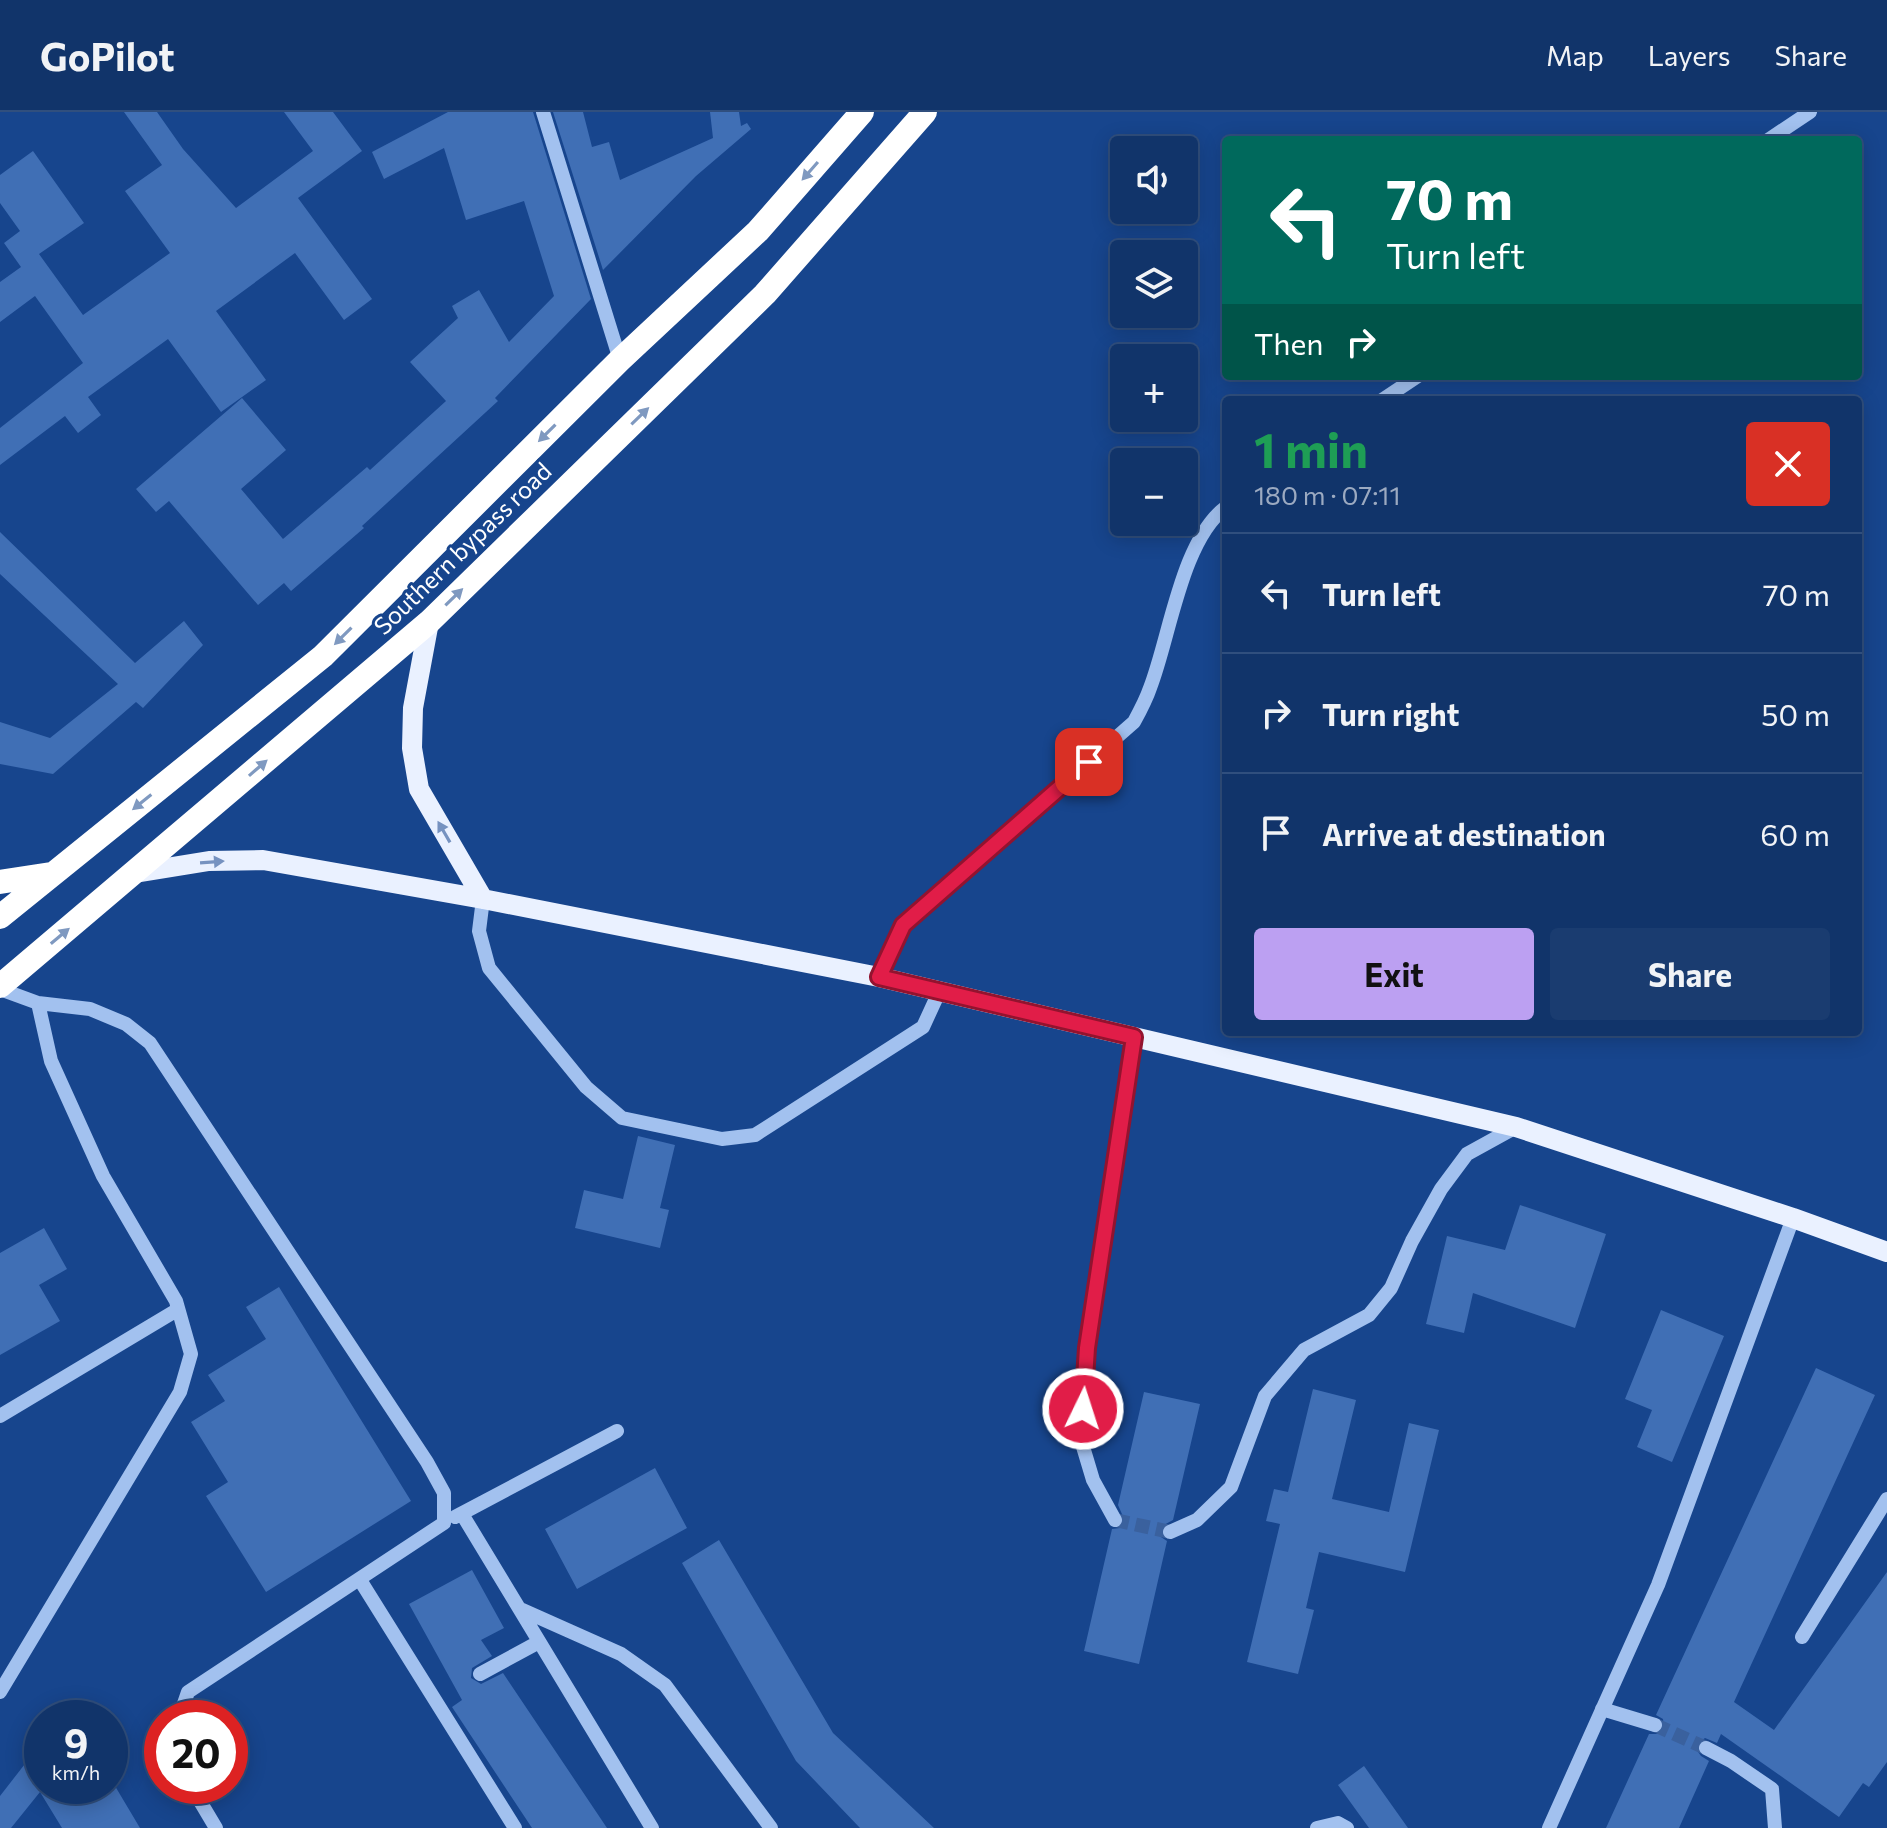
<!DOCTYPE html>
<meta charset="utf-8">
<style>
:root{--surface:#11346a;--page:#1a3c70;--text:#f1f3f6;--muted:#9caac1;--line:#304f7e;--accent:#bca0f2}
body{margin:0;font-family:Commissioner,sans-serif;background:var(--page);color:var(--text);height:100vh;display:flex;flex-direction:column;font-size:30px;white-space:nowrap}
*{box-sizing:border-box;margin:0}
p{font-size:26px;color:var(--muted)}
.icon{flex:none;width:44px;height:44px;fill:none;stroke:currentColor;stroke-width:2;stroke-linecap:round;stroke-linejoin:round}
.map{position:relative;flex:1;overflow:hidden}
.drawer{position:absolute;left:1222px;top:284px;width:640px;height:640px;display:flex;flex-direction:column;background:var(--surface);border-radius:8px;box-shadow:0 4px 20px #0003,0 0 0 2px var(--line)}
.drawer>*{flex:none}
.hud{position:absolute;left:1222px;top:24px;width:640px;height:244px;border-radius:8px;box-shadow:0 4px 20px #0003,0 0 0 2px var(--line);background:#00695c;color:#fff;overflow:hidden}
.buttons{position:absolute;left:1110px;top:24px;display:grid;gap:16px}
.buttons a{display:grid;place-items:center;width:88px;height:88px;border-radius:8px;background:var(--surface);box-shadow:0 4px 20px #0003,0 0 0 2px var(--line);font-size:40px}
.speed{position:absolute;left:24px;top:1588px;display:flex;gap:16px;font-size:40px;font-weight:700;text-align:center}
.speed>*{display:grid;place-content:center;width:104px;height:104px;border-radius:50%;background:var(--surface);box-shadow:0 4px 20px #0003,0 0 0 2px var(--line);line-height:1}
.speed small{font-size:20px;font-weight:400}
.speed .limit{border:12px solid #d22;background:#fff;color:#111}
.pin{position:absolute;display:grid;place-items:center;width:68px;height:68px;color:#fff;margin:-34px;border-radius:16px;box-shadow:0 4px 12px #0006}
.me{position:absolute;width:88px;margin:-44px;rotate:4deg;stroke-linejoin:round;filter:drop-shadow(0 0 6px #0008)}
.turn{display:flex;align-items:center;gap:28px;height:168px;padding:0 32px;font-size:36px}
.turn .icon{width:104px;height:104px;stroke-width:2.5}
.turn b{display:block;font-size:56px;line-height:68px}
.then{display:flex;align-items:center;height:76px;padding:0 32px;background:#0003;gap:16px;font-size:30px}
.round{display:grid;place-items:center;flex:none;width:84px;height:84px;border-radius:8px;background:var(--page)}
.summary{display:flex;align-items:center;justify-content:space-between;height:136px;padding:0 32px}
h1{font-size:48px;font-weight:700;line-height:60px;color:#1e9e55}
.action{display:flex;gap:16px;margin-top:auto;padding:16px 32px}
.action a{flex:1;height:92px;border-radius:8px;background:var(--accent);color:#111;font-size:32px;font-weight:700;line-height:92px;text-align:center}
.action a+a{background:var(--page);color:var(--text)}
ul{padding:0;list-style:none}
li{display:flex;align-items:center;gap:24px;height:120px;padding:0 32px;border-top:2px solid var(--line)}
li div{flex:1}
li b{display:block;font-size:30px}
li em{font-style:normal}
header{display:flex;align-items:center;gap:48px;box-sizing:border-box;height:112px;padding:0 40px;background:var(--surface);border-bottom:2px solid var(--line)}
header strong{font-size:38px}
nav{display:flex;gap:44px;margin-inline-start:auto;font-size:28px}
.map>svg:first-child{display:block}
.building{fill:#406fb5}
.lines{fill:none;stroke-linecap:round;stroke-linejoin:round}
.minor-tunnel{stroke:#3a619e;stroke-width:14;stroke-dasharray:14 7;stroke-linecap:butt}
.minor{stroke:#a2c1ef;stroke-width:14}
.major{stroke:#eaf1ff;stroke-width:20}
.highway{stroke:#fff;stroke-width:24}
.oneway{fill:#7f99c0}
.oneway2{fill:#7692c0}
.route-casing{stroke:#92132f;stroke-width:20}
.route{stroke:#e11d48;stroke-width:14}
.labels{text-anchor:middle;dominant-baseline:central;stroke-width:6;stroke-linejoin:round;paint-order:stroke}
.street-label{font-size:24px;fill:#fff;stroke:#17458d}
</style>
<header>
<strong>GoPilot</strong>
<nav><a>Map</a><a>Layers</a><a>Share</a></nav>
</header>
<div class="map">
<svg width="1887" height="1716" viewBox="0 0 1887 1716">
<rect width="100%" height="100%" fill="#17458d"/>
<path class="building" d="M 124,0 L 157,0 L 183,37 L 236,96 L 313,39 L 284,0 L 333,0 L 362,39 L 298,86 L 372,187 L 344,208 L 295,141 L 216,199 L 266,268 L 221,300 L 168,227 L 88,285 L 101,303 L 78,321 L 65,304 L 0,353 L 0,316 L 83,251 L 35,184 L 0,210 L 0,170 L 35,145 L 21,155 L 4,131 L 20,119 L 0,91 L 0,63 L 33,39 L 84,111 L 39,142 L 83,203 L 170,141 L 125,79 L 162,53 Z
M 448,0 L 533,0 L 591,187 L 495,286 L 498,289 L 362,414 L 364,416 L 291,479 L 284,471 L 258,493 L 169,389 L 156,400 L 136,377 L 242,286 L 286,338 L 241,377 L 283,427 L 367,355 L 370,358 L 446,289 L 410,250 L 458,206 L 452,194 L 479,178 L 509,230 L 554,184 L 524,89 L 466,108 L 444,36 L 384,67 L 372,40 Z
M 553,0 L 583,0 L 592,35 L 609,30 L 620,68 L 713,26 L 710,0 L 739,0 L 741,14 L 747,11 L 751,17 L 696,64 L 603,158 Z
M 0,420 L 135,551 L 184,509 L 203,533 L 143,596 L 136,590 L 53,662 L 0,652 L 0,610 L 50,626 L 118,572 L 0,462 Z
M 638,1024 L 675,1033 L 660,1096 L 669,1098 L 660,1136 L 575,1116 L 584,1078 L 623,1087 Z
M 1520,1093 L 1606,1122 L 1575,1216 L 1473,1181 L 1464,1221 L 1426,1212 L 1447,1124 L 1505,1138 Z
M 44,1116 L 67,1157 L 39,1173 L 60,1209 L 0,1243 L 0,1141 Z
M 279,1175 L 411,1389 L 266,1480 L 206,1384 L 228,1370 L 191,1310 L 225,1289 L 208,1263 L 266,1227 L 246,1195 Z
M 1661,1198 L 1724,1224 L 1672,1350 L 1637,1335 L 1652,1298 L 1625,1287 Z
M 1816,1256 L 1875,1283 L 1734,1590 L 1774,1618 L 1887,1460 L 1887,1650 L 1869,1675 L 1863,1671 L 1839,1705 L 1721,1622 L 1717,1631 L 1705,1626 L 1698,1631 L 1696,1637 L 1701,1644 L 1709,1649 L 1679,1716 L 1606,1716 L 1649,1622 L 1658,1622 L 1664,1617 L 1663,1607 L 1656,1603 Z
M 1313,1277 L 1356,1288 L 1332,1387 L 1389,1400 L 1409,1311 L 1439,1318 L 1405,1460 L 1319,1440 L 1306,1496 L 1314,1498 L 1298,1562 L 1247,1550 L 1280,1412 L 1266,1409 L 1274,1377 L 1288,1380 Z
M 1144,1280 L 1200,1292 L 1173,1408 L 1162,1414 L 1160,1418 L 1161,1425 L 1167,1429 L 1139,1552 L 1084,1539 L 1112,1417 L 1120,1416 L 1125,1409 L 1118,1393 Z
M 655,1356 L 687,1416 L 577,1477 L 545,1417 Z
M 719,1428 L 833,1621 L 934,1716 L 860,1716 L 796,1649 L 682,1451 Z
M 472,1458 L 504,1516 L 481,1528 L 492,1544 L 472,1556 L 471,1566 L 481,1572 L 503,1561 L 607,1716 L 532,1716 L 452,1595 L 462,1588 L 409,1492 Z
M 42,1630 L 42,1674 L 115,1674 L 140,1716 L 62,1716 L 40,1680 L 11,1716 L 0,1716 L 0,1684 Z
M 1364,1654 L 1408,1716 L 1369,1716 L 1338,1673 Z"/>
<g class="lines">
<path class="minor-tunnel" d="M 1115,1408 L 1170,1420
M 1655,1613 L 1706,1636"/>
<path class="minor" d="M 543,0 L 620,248
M 1768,28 L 1810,0
M 1382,288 L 1418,264
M 483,787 L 479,819 L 489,856 L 586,975 L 622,1006 L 722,1027 L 755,1023 L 923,915 L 940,878
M 879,865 L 903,813 L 1134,610 C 1140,599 1146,588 1150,576 C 1170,525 1181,429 1226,395
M 0,877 L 38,891 L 90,897 L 126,912 L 150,931 L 427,1350 L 444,1381 L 444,1411 L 188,1580 L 179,1606
M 0,1304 L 177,1198
M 462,1402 L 652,1716
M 455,1405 L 617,1319
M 1115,1408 L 1093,1368 L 1081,1328 L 1087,1236 L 1134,925
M 1170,1420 L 1197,1408 L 1231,1375 L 1265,1284 L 1304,1238 L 1369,1203 L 1391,1176 L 1412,1129 L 1441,1077 L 1467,1042 L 1516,1015
M 360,1468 L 515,1716
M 520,1497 L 621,1542 L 665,1573 L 771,1716
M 1802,1525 L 1887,1387
M 480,1562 L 539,1530
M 0,1580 L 180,1280 L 191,1242 L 176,1189 L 103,1064 L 51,949 L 38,891
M 1602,1597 L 1655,1613
M 1706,1636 L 1731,1649 L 1772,1677 L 1775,1716
M 191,1674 L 216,1716
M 1317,1716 L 1338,1711 L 1347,1716
M 1549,1716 L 1658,1473 L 1793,1106"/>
<path class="major" d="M 429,510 L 413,596 L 412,636 L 419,677 L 483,787
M 135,761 L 209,749 L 263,748 L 483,787 L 879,865 L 1516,1015 L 1793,1106 L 1887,1140"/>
<path class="highway" d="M 0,770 L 51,762
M 0,805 L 323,544 L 620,248 L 758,119 L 862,0
M 0,874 L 429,510 L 765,182 L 925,0"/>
</g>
<defs><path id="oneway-solid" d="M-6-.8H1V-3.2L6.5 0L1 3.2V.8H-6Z" transform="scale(2)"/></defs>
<g class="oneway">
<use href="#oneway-solid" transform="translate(810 59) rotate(131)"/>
<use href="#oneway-solid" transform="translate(640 304) rotate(-44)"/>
<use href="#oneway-solid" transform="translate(547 321) rotate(135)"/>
<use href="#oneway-solid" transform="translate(454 485) rotate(-44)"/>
<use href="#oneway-solid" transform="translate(343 524) rotate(135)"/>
<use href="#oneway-solid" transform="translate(258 656) rotate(-41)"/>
<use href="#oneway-solid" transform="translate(142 690) rotate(141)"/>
<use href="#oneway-solid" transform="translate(60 824) rotate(-40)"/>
</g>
<g class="oneway2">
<use href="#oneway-solid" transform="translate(444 720) rotate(-120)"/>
<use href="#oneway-solid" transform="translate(212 750) rotate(-4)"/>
</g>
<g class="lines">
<g class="route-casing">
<path id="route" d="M 1083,1297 L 1087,1236 L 1134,925 L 879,865 L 903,813 L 1089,650"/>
</g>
<use href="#route" class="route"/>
</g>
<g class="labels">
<g class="street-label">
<text transform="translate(462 436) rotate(-44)">Southern bypass road</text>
</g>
</g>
</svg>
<div class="buttons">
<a><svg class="icon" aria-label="sound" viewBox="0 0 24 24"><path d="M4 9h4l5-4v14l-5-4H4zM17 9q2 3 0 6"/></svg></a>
<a><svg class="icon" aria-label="layers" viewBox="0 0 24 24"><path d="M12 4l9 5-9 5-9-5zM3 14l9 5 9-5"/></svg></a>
<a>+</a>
<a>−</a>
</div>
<div class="speed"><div>9<small>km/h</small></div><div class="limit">20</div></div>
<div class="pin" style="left:1089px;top:650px;background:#d93025"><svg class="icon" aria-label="arrive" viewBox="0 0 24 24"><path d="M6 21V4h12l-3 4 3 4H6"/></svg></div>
<svg class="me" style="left:1083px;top:1297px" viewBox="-20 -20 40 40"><circle r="17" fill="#e11d48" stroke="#fff" stroke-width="3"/><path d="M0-11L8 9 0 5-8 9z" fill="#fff"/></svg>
<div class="hud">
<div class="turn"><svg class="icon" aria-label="left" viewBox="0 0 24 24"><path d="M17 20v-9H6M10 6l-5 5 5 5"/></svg><div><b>70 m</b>Turn left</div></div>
<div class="then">Then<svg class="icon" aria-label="right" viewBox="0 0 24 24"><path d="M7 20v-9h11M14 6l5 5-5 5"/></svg></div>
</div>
<section class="drawer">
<div class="summary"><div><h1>1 min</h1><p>180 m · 07:11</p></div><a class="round" style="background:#d93025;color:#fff"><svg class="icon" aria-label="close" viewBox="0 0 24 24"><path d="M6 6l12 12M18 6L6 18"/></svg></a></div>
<ul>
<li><svg class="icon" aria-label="left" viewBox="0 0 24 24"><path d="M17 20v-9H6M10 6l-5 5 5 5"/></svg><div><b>Turn left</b></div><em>70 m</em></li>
<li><svg class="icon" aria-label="right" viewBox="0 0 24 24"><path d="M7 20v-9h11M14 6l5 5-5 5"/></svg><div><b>Turn right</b></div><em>50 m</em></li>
<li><svg class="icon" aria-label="arrive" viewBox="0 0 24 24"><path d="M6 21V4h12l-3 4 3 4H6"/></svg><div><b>Arrive at destination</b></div><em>60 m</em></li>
</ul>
<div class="action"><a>Exit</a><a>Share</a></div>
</section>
</div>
